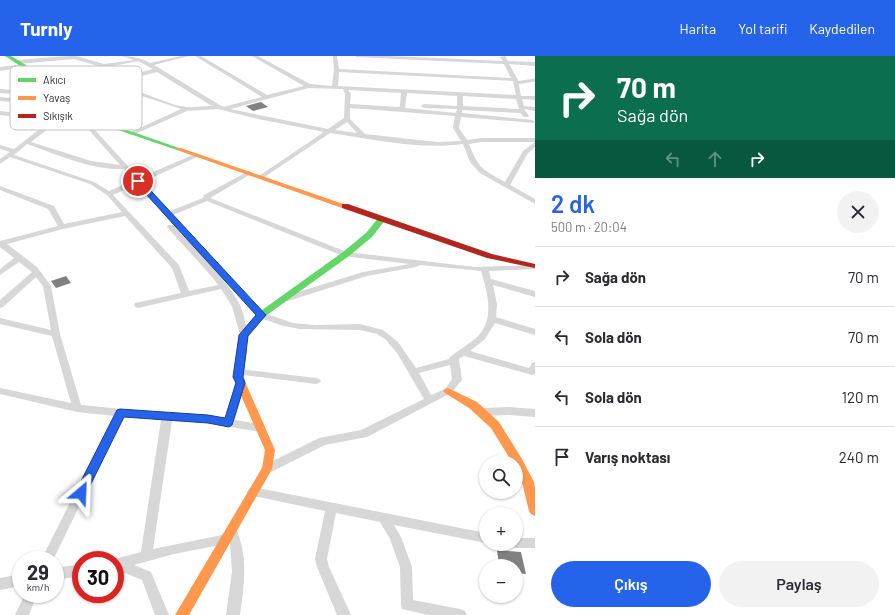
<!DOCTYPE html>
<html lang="tr">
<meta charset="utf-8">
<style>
:root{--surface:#fff;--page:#f2f2f3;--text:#2b2b33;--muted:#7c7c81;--line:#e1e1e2;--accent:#2563eb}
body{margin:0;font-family:Barlow,sans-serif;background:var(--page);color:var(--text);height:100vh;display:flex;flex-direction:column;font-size:15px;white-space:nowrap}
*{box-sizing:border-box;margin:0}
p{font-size:13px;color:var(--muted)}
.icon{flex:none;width:22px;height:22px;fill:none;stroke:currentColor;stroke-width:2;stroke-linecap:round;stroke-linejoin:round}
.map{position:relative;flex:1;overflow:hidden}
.drawer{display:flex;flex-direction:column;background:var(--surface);width:360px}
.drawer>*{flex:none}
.top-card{background:#0b6e4f;color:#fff;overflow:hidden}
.buttons{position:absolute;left:479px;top:399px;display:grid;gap:8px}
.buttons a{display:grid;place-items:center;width:44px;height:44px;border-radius:50%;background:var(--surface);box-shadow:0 1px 3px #0004;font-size:20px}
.speed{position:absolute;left:12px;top:495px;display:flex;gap:8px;font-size:20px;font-weight:700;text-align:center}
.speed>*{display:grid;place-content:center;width:52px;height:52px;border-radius:50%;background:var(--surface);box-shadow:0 1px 3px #0004;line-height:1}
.speed small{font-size:10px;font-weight:400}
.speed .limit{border:6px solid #d22;background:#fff;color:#111}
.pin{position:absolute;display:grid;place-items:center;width:34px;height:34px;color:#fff;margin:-17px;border:2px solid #fff;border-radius:50%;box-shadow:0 1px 4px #0007}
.me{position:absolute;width:44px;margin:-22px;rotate:26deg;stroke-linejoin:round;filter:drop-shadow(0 0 3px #0008)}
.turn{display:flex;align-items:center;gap:14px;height:84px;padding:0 16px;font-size:18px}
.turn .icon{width:52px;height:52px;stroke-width:2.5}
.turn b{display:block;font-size:28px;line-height:34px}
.lanes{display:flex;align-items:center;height:38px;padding:0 16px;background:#0003;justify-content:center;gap:20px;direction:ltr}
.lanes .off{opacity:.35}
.round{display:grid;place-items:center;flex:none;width:42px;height:42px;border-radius:21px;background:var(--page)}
.head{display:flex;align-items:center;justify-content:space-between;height:68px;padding:0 16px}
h1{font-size:24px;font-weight:600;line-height:30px;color:var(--accent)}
.action{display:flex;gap:8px;margin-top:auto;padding:8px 16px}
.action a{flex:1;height:46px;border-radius:24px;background:var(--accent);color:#fff;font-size:16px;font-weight:600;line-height:46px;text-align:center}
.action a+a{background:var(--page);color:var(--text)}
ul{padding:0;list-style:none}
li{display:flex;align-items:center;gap:12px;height:60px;padding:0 16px;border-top:1px solid var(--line)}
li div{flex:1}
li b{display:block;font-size:15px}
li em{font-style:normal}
header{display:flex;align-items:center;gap:24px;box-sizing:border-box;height:56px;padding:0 20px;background:var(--accent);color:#fff}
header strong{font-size:19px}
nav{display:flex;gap:22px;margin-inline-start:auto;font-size:14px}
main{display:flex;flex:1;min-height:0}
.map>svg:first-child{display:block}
.building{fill:#818181}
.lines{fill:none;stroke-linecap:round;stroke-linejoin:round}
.lane{stroke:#d7d7d7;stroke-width:3}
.street{fill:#d7d7d7;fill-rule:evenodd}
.fast{fill:#63d668;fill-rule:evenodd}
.slow{fill:#ff974d;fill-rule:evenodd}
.jam{fill:#b3261e;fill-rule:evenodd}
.route{fill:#2563eb;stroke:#184099}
.key{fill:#fff;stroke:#c2c2c2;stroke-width:1}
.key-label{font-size:11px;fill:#333}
</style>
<header>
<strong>Turnly</strong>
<nav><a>Harita</a><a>Yol tarifi</a><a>Kaydedilen</a></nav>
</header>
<main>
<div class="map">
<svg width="535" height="559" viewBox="0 0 535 559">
<rect width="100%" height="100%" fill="#fff"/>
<path class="building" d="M 261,46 L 268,51 L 253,55 L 246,50 Z
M 66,220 L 71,227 L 56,232 L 51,225 Z
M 497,494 L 521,496 L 526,518 L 516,517 L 516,510 L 499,510 Z"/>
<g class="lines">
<path class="lane" d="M 516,27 L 535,24"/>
<path class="street" d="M 68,0 L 76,0 L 104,8 L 134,4 L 122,0 C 132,0 141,2 150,7 L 181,0 L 189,0 L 154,9 L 223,51 L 262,41 L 195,0 L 201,0 L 267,39 L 304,30 L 252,0 L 258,0 L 310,28 L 332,30 L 334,14 L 333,0 L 337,0 L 339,13 L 511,22 L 504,8 L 357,1 L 355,0 L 390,0 L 503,5 L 500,1 L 505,0 L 508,5 L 535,6 L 535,10 L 509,8 L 518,24 L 521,40 L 535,40 L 535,44 L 522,43 L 524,50 L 535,51 L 535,55 L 524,53 L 529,60 L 528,61 L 524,61 L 520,57 L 462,54 L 462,57 L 532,64 L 535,66 L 534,67 L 461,61 L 459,72 L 467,84 L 482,82 L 535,82 L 535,86 L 482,86 L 469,88 C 479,113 482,113 505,126 L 523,95 L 535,86 L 535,91 L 528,97 L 510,129 L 535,143 L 535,148 L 480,117 L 470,106 L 463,88 C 420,94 372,83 330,77 L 263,122 L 259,122 L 259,120 L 324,76 L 258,63 L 218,53 L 187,55 L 135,78 L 131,78 L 131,76 L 181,53 L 136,38 L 126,29 L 63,49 L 59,49 L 59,47 L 123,27 L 102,11 L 74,3 L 18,8 L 15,6 L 18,4 ZM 138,5 L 153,13 L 123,21 L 108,11 ZM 157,16 L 212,50 L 187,51 L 175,49 L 140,36 L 126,24 ZM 339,16 L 513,25 L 516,39 L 338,30 ZM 309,32 L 343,33 L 345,38 L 344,62 L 328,73 L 230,53 ZM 348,34 L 401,37 L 400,50 L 399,51 L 350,48 L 351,38 ZM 407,37 L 457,40 L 457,50 L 424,48 L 421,50 L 424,52 L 457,53 L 456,57 L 405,52 ZM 463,40 L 516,43 L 519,53 L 463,50 ZM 350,52 L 455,60 L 453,72 L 461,85 L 437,86 L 365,78 L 350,63 ZM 347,66 L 357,77 L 335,74 Z
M 24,8 L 27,10 L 26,11 L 0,15 L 0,11 Z
M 0,33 L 52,37 L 55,39 L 52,41 L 0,37 Z
M 0,41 L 12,42 L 15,44 L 12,46 L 0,45 Z
M 67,53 L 92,71 L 139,122 L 195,98 L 199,98 L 199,100 L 143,126 L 170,155 L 203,142 L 204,139 L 249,115 L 251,116 L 251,118 L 210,142 L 347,196 L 475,211 L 535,209 L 535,213 L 489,215 L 491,223 L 535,235 L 535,241 L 493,229 L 497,248 L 496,261 L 535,273 L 535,279 L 495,267 L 485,283 L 470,295 L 529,312 L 532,307 L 535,306 L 535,318 L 532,319 L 464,300 L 459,303 L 462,324 L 451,337 L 367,381 L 325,389 L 271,416 L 267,417 L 263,416 L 262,413 L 263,410 L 319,382 L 361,374 L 424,343 L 397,297 L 385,283 L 377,278 L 360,274 L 299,273 L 280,269 L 258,261 L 137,128 L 113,139 L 179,209 L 189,235 L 218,229 L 213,222 L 167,171 L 168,169 L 174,169 C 196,194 225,220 240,249 C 244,258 246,270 248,279 L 247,281 L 244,282 L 240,279 L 232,250 L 221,233 L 138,252 L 135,251 L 134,249 L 135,247 L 181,237 L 172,212 L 125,160 L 63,173 L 7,188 L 37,211 L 51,230 L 60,278 L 81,349 L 143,355 L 208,359 L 225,362 L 235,327 L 237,325 L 243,325 L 245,327 L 235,364 L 264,369 L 265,372 L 264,375 L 260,376 L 208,367 L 172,365 L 153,493 L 227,478 L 225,475 L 227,471 L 231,470 L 235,471 C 249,499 244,529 240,559 L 226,559 L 232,516 L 230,486 L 225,488 L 174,498 L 134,509 L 151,516 L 169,559 L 155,559 L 142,524 L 115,513 L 115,504 L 111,504 L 141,496 L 161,364 L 123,361 L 53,504 L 41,504 L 114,360 L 77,356 L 0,338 L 0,332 L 71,347 L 52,280 L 0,268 L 0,262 L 51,274 L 43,230 L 36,221 L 3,251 L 0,252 L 0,244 L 32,216 L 19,206 L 0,219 L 0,213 L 14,202 L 0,191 L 0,185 L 58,170 L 48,153 L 0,134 L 0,130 L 54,150 L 64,168 L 122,156 L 107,139 L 90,128 L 10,101 L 0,108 L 0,103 L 10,96 L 0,93 L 0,89 L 14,93 L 50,65 L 0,59 L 0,55 L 54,62 ZM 67,58 L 74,63 L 61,62 ZM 57,66 L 79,67 L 88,73 L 120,109 L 91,105 L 31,86 ZM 27,88 C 58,99 91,114 124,113 L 134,124 L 109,135 L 94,126 L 14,99 ZM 207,145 L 343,200 L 410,208 L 363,216 L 282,241 L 281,243 L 282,245 L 288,245 L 367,220 L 416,211 L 420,209 L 481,215 C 487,235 495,261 479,279 C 471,287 460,293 451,300 L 449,303 L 416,312 L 398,286 L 383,274 L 360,268 L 315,269 L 293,267 L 264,257 L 173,159 ZM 450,309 L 452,323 L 445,333 L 431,339 L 419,317 Z
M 238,313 L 316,322 L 319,323 L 321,325 L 319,327 L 316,328 L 235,318 L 233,316 Z
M 509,351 L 535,353 L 535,361 L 509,359 L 481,360 L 477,359 L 476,356 L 477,353 L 481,352 Z
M 253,431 L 486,477 L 486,487 L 394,469 L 401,481 L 412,511 L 413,544 L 460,553 L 465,555 L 467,559 L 428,559 L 402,553 L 401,549 L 400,511 L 390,483 L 380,466 L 336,457 L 327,503 L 329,511 L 351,559 L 337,559 L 317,511 L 315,503 L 325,455 L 249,439 L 247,436 L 249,433 Z
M 516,482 L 535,482 L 535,492 L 516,492 L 512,491 L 510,488 L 516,488 Z
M 81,508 L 81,520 L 55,524 L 55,512 Z
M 21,518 L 21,530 L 0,534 L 0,522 Z
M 25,538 L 37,538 L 29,559 L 15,559 Z"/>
<path class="fast" d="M 5,0 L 11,0 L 26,9 L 69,54 L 182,93 L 177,94 L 65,56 L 22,11 Z
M 379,161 L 385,161 L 386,163 L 372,181 L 349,200 L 264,261 L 248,280 L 245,297 L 239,297 L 237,295 L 240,279 L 258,257 L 343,196 L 366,177 Z"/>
<path class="slow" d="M 177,92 L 181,92 L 349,150 L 348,152 L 342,152 L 177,94 Z
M 242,292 L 247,295 L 243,321 L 275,394 L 272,413 L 189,559 L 175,559 L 262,412 L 265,394 L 233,321 L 237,295 Z
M 448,332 L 477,346 L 499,366 L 522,403 L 534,426 L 535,432 L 535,460 L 531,458 L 529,455 L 522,426 L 516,413 L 516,406 L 512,406 L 491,372 L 469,352 L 445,337 L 443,335 L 445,333 Z"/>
<path class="jam" d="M 342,148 L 348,148 L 492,198 L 535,208 L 535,212 L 487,202 L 342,152 Z"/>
</g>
<path class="route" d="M 135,123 L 140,123 L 266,259 L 248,280 L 243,321 L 245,327 L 232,369 L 229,371 L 208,367 L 124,361 L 85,440 L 81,442 L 77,440 L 75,437 L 117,354 L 120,353 L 208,359 L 225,362 L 236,327 L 233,321 L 239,279 L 256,259 L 135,126 Z"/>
<rect x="10" y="10" width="132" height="64" rx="6" class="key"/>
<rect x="18" y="22" width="18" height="4" fill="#63d668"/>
<rect x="18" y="40" width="18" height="4" fill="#ff974d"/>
<rect x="18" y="58" width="18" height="4" fill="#b3261e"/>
<g class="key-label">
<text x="43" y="28">Akıcı</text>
<text x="43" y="46">Yavaş</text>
<text x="43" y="64">Sıkışık</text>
</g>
</svg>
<div class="buttons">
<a><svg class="icon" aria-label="search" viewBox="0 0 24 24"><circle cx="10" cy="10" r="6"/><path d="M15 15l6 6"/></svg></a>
<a>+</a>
<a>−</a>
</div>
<div class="speed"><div>29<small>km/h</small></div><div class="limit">30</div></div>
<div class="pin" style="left:138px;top:125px;background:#d93025"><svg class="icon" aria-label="arrive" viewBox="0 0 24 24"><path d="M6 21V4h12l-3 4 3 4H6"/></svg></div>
<svg class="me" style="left:81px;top:437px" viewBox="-20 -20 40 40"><path d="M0-17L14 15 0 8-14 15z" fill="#2563eb" stroke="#fff" stroke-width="4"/></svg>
</div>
<section class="drawer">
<div class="top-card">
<div class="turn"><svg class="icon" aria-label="right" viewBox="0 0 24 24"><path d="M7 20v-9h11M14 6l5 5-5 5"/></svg><div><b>70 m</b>Sağa dön</div></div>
<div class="lanes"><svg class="icon off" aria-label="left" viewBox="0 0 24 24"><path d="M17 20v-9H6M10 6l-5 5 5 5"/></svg><svg class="icon off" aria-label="ahead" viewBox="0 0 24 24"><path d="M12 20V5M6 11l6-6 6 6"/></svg><svg class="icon" aria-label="right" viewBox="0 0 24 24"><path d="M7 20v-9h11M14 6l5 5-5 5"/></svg></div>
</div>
<div class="head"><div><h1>2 dk</h1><p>500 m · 20:04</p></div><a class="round"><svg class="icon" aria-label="close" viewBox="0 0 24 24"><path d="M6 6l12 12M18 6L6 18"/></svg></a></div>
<ul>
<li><svg class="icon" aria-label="right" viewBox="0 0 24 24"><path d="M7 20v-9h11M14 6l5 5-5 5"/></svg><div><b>Sağa dön</b></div><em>70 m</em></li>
<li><svg class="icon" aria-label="left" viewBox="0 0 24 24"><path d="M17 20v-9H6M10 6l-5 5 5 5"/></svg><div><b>Sola dön</b></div><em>70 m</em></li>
<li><svg class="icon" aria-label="left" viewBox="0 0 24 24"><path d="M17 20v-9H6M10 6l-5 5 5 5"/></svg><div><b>Sola dön</b></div><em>120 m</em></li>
<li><svg class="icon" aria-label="arrive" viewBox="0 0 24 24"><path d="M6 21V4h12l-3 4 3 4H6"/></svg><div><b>Varış noktası</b></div><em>240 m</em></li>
</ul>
<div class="action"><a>Çıkış</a><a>Paylaş</a></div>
</section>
</main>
